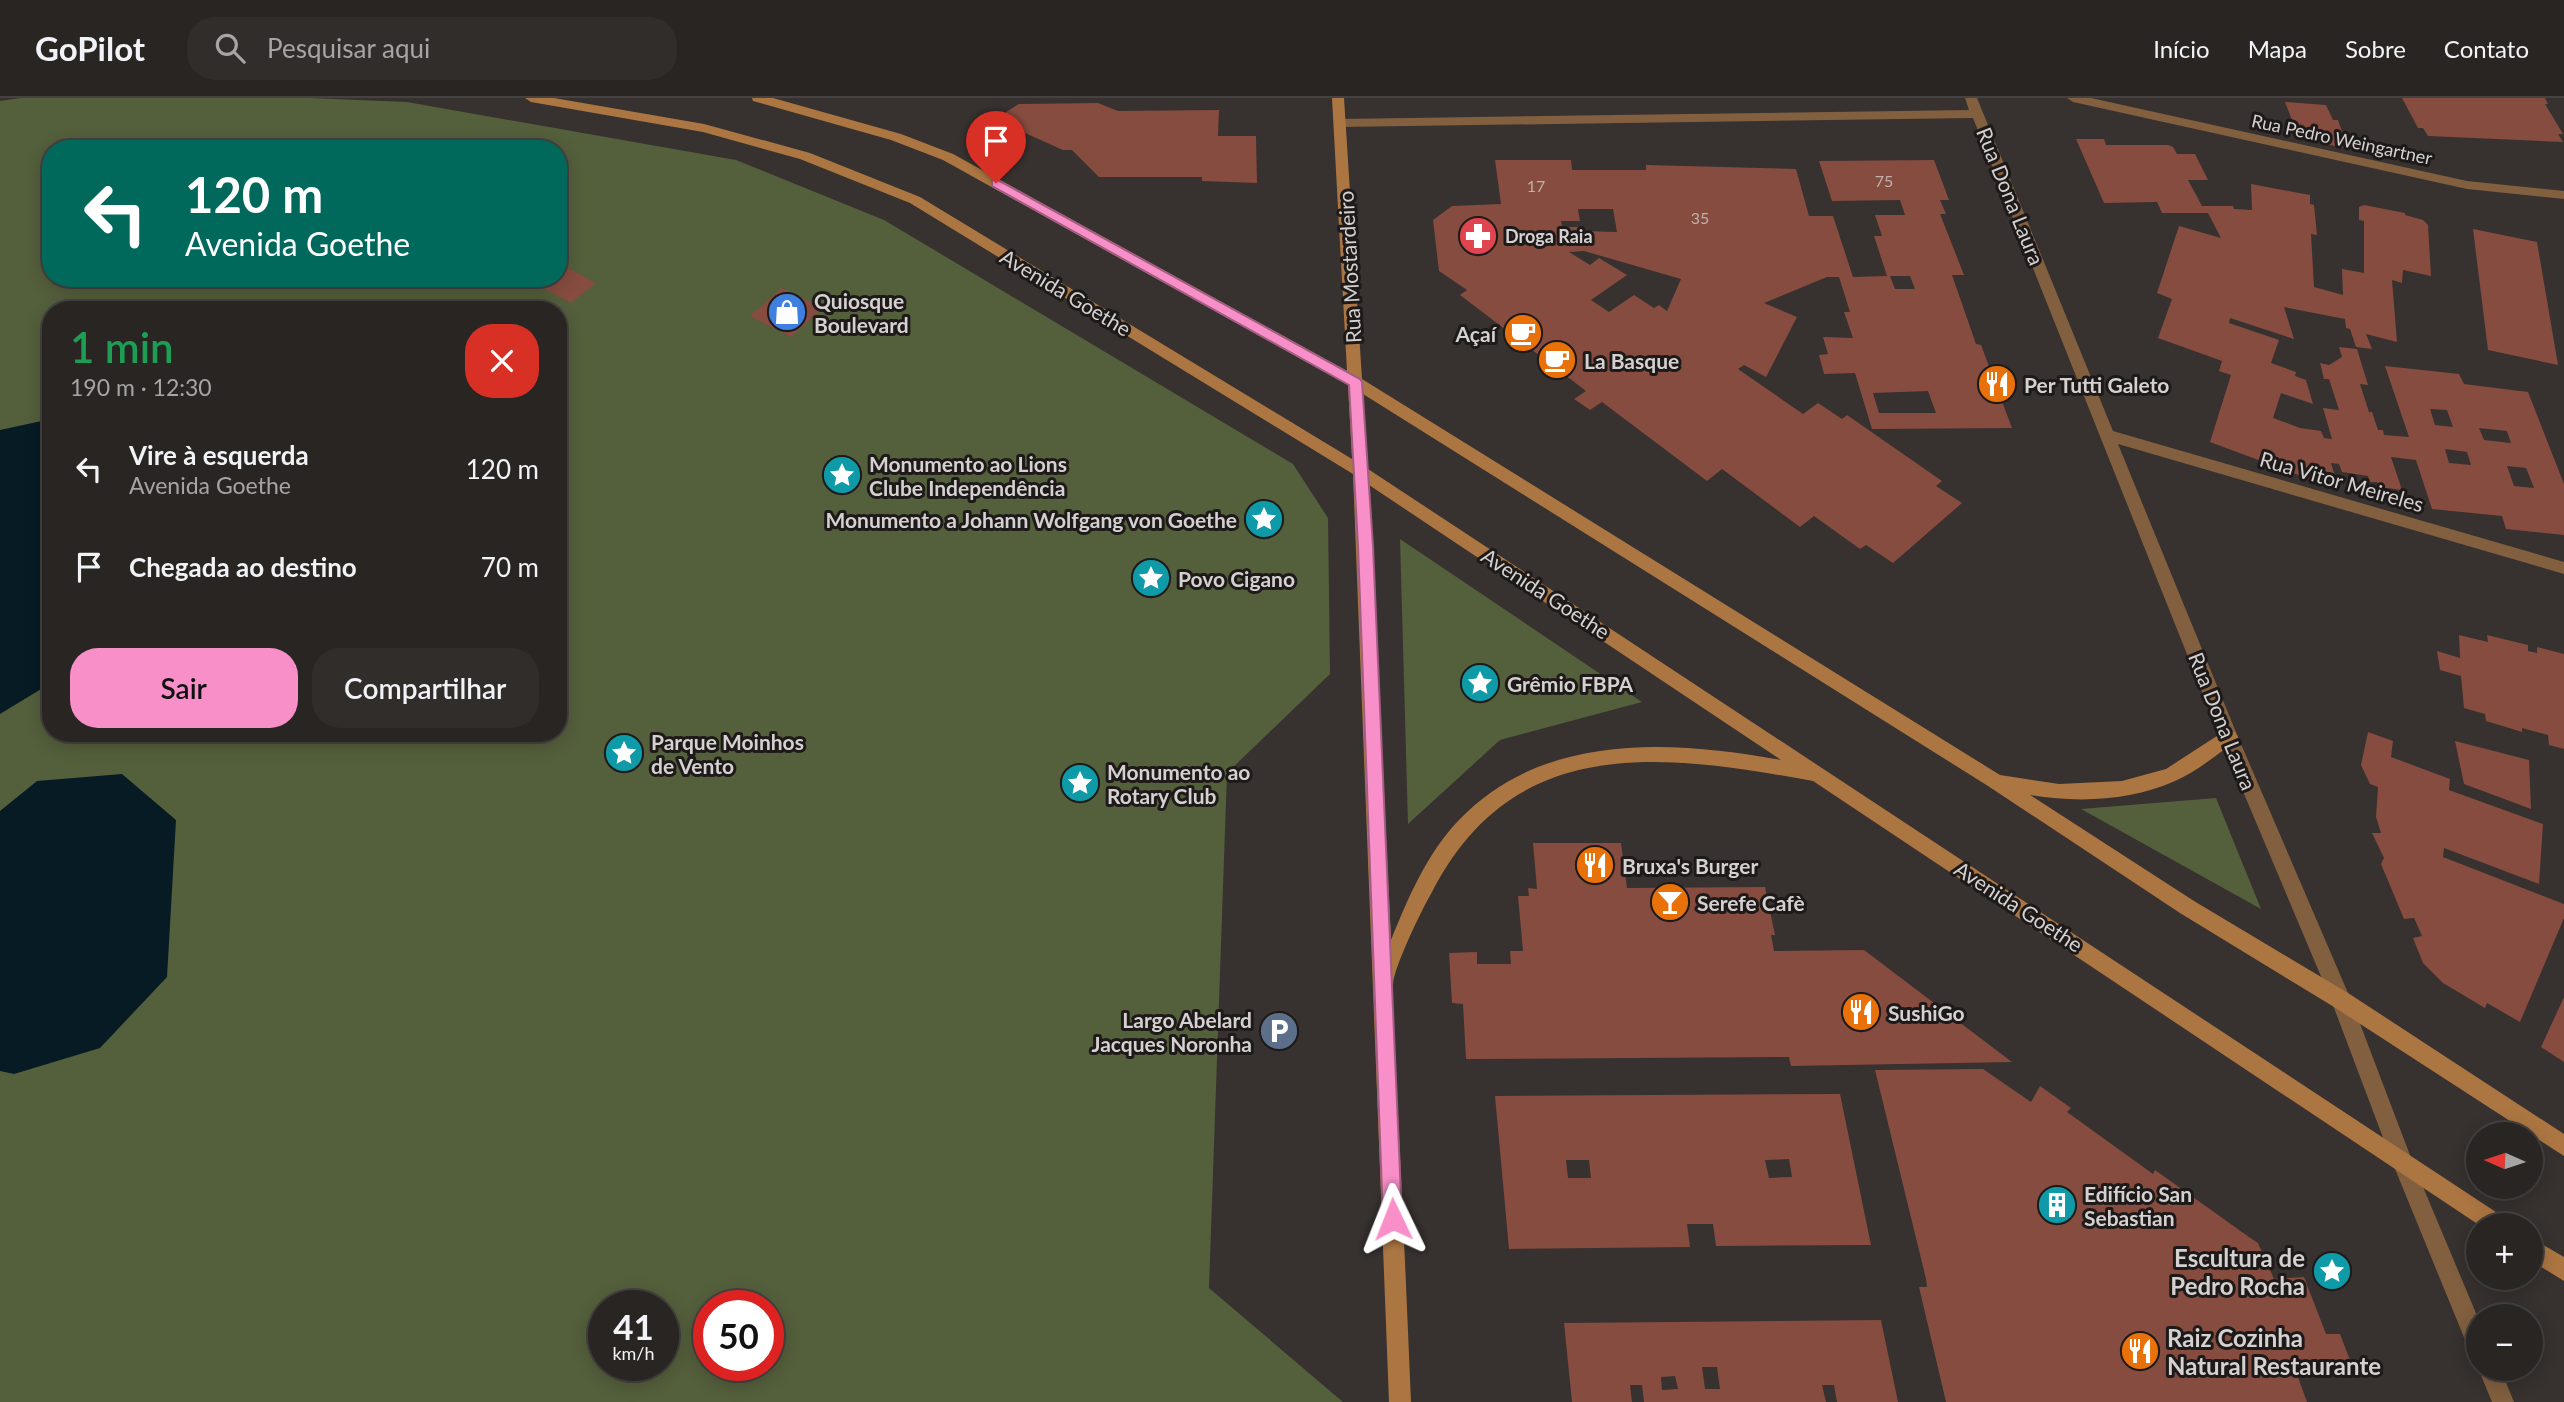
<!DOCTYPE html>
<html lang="pt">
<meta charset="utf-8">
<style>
:root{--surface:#292523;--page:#312d2b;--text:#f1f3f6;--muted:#a5a5a6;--line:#454241;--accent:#f98fc8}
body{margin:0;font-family:Lato,sans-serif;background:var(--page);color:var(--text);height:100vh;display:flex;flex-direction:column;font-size:26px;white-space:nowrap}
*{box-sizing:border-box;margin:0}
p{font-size:23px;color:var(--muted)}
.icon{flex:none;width:38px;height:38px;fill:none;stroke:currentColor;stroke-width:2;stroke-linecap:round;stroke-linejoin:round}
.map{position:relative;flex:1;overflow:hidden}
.drawer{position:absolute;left:42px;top:203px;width:525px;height:441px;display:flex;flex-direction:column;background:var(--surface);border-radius:28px;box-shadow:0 4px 18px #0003,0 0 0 2px var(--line)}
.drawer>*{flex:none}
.hud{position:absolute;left:42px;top:42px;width:525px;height:147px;border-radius:28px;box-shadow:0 4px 18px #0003,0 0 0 2px var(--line);background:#00695c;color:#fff;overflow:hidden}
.needle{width:46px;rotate:273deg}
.buttons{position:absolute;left:2466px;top:1024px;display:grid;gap:14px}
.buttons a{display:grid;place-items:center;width:77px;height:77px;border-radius:50%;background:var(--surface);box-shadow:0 4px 18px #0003,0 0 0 2px var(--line);font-size:35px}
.speed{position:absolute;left:588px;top:1192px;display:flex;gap:14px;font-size:35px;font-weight:700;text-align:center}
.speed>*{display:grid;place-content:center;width:91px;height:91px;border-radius:50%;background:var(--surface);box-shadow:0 4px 18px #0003,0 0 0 2px var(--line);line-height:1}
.speed small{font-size:18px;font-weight:400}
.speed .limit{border:10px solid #d22;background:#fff;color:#111}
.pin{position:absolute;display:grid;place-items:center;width:60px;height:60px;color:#fff;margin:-72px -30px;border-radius:50% 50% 50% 0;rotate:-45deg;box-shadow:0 0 7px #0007}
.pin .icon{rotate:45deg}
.me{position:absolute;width:77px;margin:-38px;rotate:358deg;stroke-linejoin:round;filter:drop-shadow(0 0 5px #0008)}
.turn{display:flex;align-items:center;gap:24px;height:147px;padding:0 28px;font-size:32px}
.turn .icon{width:91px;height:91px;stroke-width:2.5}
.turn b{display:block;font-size:49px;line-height:60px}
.round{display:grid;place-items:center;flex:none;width:74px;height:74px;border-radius:28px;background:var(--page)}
.summary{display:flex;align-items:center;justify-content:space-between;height:119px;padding:0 28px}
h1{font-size:42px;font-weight:600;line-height:52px;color:#1e9e55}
.action{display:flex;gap:14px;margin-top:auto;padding:14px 28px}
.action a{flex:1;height:80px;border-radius:28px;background:var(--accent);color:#111;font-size:28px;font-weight:600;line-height:80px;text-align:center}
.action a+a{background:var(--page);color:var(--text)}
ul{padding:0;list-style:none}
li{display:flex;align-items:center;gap:21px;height:98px;padding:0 28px}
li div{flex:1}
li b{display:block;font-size:26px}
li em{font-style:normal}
header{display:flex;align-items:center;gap:42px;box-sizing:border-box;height:98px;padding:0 35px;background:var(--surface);border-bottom:2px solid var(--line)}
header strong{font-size:33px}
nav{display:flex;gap:38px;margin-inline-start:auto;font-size:24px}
.search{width:490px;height:63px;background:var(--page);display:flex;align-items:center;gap:18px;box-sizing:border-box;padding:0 24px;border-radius:28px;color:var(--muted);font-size:26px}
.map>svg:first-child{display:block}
.green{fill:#545f3c;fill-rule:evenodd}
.water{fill:#071b25}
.building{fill:#864c3f;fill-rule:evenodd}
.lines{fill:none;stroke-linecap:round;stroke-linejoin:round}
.street{fill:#815f3f;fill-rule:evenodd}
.secondary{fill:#ac7642;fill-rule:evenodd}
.route{fill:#f98fc8;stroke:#a25d82;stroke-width:2}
.labels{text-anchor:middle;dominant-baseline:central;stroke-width:6;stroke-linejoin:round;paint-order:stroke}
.far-number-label{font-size:16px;fill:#c1b0ac}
.far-street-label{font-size:18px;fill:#d5d1d0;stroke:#1d1a19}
.far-poi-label{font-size:18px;font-weight:bold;fill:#d5d1d0;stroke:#1d1a19;text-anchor:start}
.street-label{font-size:21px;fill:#d5d1d0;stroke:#1d1a19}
.poi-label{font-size:21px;font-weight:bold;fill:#d5d1d0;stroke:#1d1a19;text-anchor:start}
.near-poi-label{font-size:24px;font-weight:bold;fill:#d5d1d0;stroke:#1d1a19;text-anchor:end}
</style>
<header>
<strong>GoPilot</strong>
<div class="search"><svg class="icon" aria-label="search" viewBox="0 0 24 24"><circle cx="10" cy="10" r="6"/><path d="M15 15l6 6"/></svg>Pesquisar aqui</div>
<nav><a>Início</a><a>Mapa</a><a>Sobre</a><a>Contato</a></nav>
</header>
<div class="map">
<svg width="2564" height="1304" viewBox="0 0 2564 1304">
<rect width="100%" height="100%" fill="#37312f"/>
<path class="green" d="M 21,0 L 310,0 L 407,4 L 736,62 L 884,122 L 1293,366 L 1328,420 L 1330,576 L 1227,675 L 1209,1190 L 1343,1304 L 0,1304 L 0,3 ZM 51,51 L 558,51 L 558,180 L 51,180 ZM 51,212 L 558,212 L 558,635 L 51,635 ZM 604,1208 L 663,1208 L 663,1267 L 604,1267 ZM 709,1208 L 768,1208 L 768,1267 L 709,1267 Z
M 1400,441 L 1642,604 L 1500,642 L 1408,726 Z
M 2216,700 L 2261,811 L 2081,711 Z"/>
<path class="water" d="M 51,321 L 51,585 L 0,616 L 0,332 Z
M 122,676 L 176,722 L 167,879 L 100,950 L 14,976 L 0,973 L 0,713 L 37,683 Z"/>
<path class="building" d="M 2402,0 L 2545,0 L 2548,6 L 2545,6 L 2563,36 L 2558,36 L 2563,44 L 2428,38 L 2423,30 L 2418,30 Z
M 2285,4 L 2326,7 L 2333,22 L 2338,22 L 2344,40 L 2371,48 L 2371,56 L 2299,40 Z
M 1098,5 L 1118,13 L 1219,12 L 1218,38 L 1256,38 L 1257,85 L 1202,83 L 1202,79 L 1099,79 L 1072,52 L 1063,52 L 1005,26 L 1006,14 L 1019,6 Z
M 2076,41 L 2104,41 L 2106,47 L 2168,47 L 2173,49 L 2177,56 L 2195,56 L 2208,82 L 2188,82 L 2202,108 L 2233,108 L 2234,111 L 2252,112 L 2251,86 L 2310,97 L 2310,106 L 2314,107 L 2317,137 L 2311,136 L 2314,189 L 2343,197 L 2342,171 L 2364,175 L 2364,123 L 2359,122 L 2359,109 L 2364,107 L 2405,115 L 2405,117 L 2423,122 L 2428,127 L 2431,178 L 2403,172 L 2402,185 L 2392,182 L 2397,244 L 2366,236 L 2372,251 L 2356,249 L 2350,231 L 2346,230 L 2345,221 L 2284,209 L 2294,241 L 2230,220 L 2229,225 L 2279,242 L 2271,265 L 2296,274 L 2295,278 L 2306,282 L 2313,306 L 2281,295 L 2273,320 L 2300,330 L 2321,333 L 2324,340 L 2332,341 L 2323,310 L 2339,312 L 2329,281 L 2324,281 L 2320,265 L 2329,267 L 2342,259 L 2339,249 L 2357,251 L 2368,287 L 2360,286 L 2369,314 L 2372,314 L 2378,332 L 2383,332 L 2384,337 L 2409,339 L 2385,268 L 2459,276 L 2464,286 L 2528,294 L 2564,386 L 2564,437 L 2506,431 L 2502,418 L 2432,411 L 2416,362 L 2391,359 L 2402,392 L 2379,389 L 2377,384 L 2370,384 L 2368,378 L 2342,374 L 2339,366 L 2331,365 L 2339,392 L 2210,344 L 2231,277 L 2219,273 L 2222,263 L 2158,240 L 2172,201 L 2157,195 L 2179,128 L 2221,140 L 2208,115 L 2162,115 L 2157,104 L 2104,105 ZM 2430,311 L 2447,312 L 2453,329 L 2435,327 ZM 2479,330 L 2507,333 L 2511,345 L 2484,342 ZM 2445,351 L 2467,354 L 2471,367 L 2449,365 ZM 2507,368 L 2526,370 L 2534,390 L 2514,388 Z
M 1495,62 L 1571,62 L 1572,72 L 1646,72 L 1646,67 L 1796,71 L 1809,118 L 1833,118 L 1853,179 L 1887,178 L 1874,138 L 1882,138 L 1875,117 L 1905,117 L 1900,102 L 1832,103 L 1819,63 L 1934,62 L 1949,102 L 1940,102 L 1946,116 L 1940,116 L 1964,177 L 1952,177 L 1976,246 L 1981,247 L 2012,330 L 1872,331 L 1855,275 L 1824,276 L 1819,257 L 1828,256 L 1823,239 L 1853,240 L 1844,214 L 1850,214 L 1839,179 L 1827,179 L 1764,205 L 1797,219 L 1766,279 L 1744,267 L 1738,271 L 1803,316 L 1818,305 L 1842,321 L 1847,317 L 1942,383 L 1936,388 L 1962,405 L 1893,465 L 1866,447 L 1860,451 L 1814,418 L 1800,429 L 1722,371 L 1707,383 L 1602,304 L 1590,312 L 1574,301 L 1586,293 L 1460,197 L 1467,192 L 1439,173 L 1433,122 L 1452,108 L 1501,106 ZM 1578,111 L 1613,111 L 1617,134 L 1581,133 L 1581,129 L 1562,129 L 1561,123 L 1580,123 ZM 1584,153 L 1681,181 L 1667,213 L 1659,207 L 1654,210 L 1634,197 L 1609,214 L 1591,202 L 1627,177 L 1599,160 L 1590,167 L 1569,154 ZM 1890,178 L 1910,178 L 1915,191 L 1895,191 ZM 1928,293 L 1936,315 L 1879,315 L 1873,295 Z
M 2473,131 L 2537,144 L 2558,267 L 2488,252 Z
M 562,167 L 596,185 L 571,205 L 537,187 L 546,180 L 558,180 L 558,170 Z
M 782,190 L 823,210 L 791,239 L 750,218 Z
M 2459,537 L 2488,544 L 2487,537 L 2528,547 L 2528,553 L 2537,555 L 2537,549 L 2564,556 L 2564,651 L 2549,647 L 2548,637 L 2522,630 L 2522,634 L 2486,623 L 2485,616 L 2464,610 L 2461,578 L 2440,572 L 2437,553 L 2460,560 Z
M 2368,634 L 2393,643 L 2391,659 L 2450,681 L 2449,692 L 2543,726 L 2539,786 L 2444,750 L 2443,759 L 2564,806 L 2564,820 L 2520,924 L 2487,905 L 2485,910 L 2443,885 L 2423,865 L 2413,840 L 2422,838 L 2414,820 L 2404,821 L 2381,766 L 2384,760 L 2372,735 L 2381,735 L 2376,719 L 2378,689 L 2370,686 L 2361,667 Z
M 2455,643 L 2529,662 L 2531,711 L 2464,686 Z
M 1533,745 L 1621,745 L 1627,790 L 1765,789 L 1775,837 L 1771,837 L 1774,853 L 1864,852 L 2012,964 L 1791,968 L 1789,959 L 1466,961 L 1463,906 L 1452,905 L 1449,855 L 1477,854 L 1477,866 L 1511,866 L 1510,853 L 1523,853 L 1518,798 L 1529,798 L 1528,790 L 1537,791 Z
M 2564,899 L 2564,964 L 2541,949 Z
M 1983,971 L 2031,1004 L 2040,988 L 2071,1010 L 2067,1014 L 2153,1076 L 2155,1072 L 2249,1139 L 2258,1145 L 2274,1181 L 2304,1179 L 2326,1236 L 2340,1236 L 2353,1270 L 2295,1271 L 2307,1304 L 1946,1304 L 1919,1189 L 1927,1189 L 1926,1181 L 1875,972 Z
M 1840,996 L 1871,1147 L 1716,1148 L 1713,1126 L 1687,1126 L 1690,1149 L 1509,1151 L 1495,998 ZM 1789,1061 L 1792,1079 L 1769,1080 L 1765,1062 ZM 1566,1062 L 1589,1062 L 1591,1080 L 1568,1080 Z
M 1881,1222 L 1898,1304 L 1837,1304 L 1834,1287 L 1822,1287 L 1826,1304 L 1644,1304 L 1642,1287 L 1630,1287 L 1632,1304 L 1572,1304 L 1564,1225 ZM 1702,1269 L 1717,1269 L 1720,1291 L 1705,1291 ZM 1675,1278 L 1678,1291 L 1662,1292 L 1661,1279 Z"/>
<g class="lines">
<path class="street" d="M 1965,0 L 1977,0 L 2113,333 L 2564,464 L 2564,476 L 2118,346 L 2238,639 L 2351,902 L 2413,1065 L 2478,1220 L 2478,1257 L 2470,1254 L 2393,1066 L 2331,902 L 2220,639 L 1973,20 L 1340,29 L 1334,25 L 1340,21 L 1969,12 Z
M 2067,0 L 2091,0 L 2467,83 L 2564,93 L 2564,101 L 2467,91 L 2073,4 Z
M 2478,1270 L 2500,1270 L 2514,1304 L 2492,1304 Z"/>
<path class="secondary" d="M 525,0 L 554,0 L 704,26 L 810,55 L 920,99 L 1352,361 L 1348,287 L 943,62 L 891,42 L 753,3 L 752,0 L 773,0 L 901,36 L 953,56 L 1347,273 L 1332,0 L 1344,0 L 1362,281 L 2000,677 L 2059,686 L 2122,683 L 2166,671 L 2223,634 L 2229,632 L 2235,634 L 2238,639 L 2235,644 C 2216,657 2196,674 2175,683 C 2131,703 2077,705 2030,697 L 2194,803 L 2348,895 L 2564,1036 L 2564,1058 L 2334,909 L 2180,815 L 1988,688 L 1363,296 L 1368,371 L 2505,1120 L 2508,1127 L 2479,1127 L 1813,683 C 1663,656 1514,634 1432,794 C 1422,811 1394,869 1393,886 C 1390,929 1396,975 1398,1018 C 1403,1113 1407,1209 1411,1304 L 1389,1304 L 1353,376 L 910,105 L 800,61 L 703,34 L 531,4 ZM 1369,387 L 1781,662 C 1671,642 1543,634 1459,722 C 1427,755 1408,800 1391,842 Z
M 2530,1139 L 2564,1159 L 2564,1183 L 2530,1162 Z"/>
</g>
<path class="route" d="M 996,81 L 1360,281 L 1362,284 L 1373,448 L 1402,1121 L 1399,1127 L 1393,1130 L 1386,1127 L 1383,1121 L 1358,448 L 1349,287 L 992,88 L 992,82 Z"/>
<defs>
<g id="pharmacy-disc" transform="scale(2.0125)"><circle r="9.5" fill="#e0444e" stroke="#1d1a19"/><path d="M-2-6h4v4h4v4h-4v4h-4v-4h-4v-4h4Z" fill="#fff"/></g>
<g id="shop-disc" transform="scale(2.0125)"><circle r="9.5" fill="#3f7fe0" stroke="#1d1a19"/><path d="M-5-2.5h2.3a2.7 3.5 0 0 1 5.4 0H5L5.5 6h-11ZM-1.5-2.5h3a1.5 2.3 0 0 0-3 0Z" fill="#fff"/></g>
<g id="cafe-disc" transform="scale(2.0125)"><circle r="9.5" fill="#e8710a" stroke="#1d1a19"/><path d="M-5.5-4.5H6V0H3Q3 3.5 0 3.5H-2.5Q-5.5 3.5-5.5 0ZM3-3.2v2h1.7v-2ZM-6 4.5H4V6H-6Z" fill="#fff"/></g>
<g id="restaurant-disc" transform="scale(2.0125)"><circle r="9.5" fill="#e8710a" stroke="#1d1a19"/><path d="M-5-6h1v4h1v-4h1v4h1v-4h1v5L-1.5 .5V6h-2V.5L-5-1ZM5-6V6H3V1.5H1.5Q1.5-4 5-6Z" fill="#fff"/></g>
<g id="sight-disc" transform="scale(2.0125)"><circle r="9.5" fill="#0f9aa8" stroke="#1d1a19"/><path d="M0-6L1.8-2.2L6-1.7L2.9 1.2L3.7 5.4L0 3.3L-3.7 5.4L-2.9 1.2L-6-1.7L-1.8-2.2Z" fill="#fff"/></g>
<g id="bar-disc" transform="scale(2.0125)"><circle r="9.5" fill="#e8710a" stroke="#1d1a19"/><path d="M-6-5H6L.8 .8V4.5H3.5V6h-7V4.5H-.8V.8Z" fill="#fff"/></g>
<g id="parking-disc" transform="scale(2.0125)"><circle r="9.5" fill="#5c6f8a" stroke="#1d1a19"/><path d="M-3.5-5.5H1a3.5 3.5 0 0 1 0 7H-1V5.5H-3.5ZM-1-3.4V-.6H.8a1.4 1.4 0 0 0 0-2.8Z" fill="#fff"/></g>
<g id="building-disc" transform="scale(2.0125)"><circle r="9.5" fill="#0f9aa8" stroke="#1d1a19"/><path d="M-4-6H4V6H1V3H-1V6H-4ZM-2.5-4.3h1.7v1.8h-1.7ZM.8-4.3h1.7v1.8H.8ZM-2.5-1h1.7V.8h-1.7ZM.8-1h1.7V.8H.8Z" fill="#fff"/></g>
</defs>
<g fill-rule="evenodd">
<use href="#pharmacy-disc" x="1478" y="138"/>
<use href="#shop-disc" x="787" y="214"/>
<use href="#cafe-disc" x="1523" y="235"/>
<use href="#cafe-disc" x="1557" y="262"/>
<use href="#restaurant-disc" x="1997" y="286"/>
<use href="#sight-disc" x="842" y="377"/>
<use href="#sight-disc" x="1264" y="421"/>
<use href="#sight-disc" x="1151" y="480"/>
<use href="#sight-disc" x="1480" y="585"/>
<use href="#sight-disc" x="624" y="655"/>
<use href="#sight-disc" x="1080" y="685"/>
<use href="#restaurant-disc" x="1595" y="767"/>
<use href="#bar-disc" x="1670" y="804"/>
<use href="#restaurant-disc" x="1861" y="914"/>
<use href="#parking-disc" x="1279" y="933"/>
<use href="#building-disc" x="2057" y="1107"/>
<use href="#sight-disc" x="2332" y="1173"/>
<use href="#restaurant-disc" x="2140" y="1253"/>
</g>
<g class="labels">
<g class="far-number-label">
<text x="1884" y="82">75</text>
<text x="1536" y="87">17</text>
<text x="1700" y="119">35</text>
</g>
<g class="far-street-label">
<text transform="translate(2342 41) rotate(12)">Rua Pedro Weingartner</text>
</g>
<g class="far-poi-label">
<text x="1505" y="138">Droga Raia</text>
</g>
<g class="street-label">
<text transform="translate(2011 98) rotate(68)">Rua Dona Laura</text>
<text transform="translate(1349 169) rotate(-93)">Rua Mostardeiro</text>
<text transform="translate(1066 194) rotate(31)">Avenida Goethe</text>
<text transform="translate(2342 383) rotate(16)">Rua Vitor Meireles</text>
<text transform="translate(1546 495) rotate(33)">Avenida Goethe</text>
<text transform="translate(2223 623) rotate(68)">Rua Dona Laura</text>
<text transform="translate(2019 808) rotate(33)">Avenida Goethe</text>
</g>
<g class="poi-label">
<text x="814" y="202">Quiosque<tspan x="814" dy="24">Boulevard</tspan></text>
<text x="1496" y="235" text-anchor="end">Açaí</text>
<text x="1584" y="262">La Basque</text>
<text x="2024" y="286">Per Tutti Galeto</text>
<text x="869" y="365">Monumento ao Lions<tspan x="869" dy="24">Clube Independência</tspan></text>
<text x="1237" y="421" text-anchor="end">Monumento a Johann Wolfgang von Goethe</text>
<text x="1178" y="480">Povo Cigano</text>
<text x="1507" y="585">Grêmio FBPA</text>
<text x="651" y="643">Parque Moinhos<tspan x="651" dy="24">de Vento</tspan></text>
<text x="1107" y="673">Monumento ao<tspan x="1107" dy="24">Rotary Club</tspan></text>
<text x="1622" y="767">Bruxa's Burger</text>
<text x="1697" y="804">Serefe Cafè</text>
<text x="1888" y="914">SushiGo</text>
<text x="1252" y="921" text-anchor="end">Largo Abelard<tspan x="1252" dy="24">Jacques Noronha</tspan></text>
<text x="2084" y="1095">Edifício San<tspan x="2084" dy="24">Sebastian</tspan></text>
</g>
<g class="near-poi-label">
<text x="2305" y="1159">Escultura de<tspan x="2305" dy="28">Pedro Rocha</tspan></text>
<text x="2167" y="1239" text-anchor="start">Raiz Cozinha<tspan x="2167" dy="28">Natural Restaurante</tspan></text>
</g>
</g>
</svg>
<div class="buttons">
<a><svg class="needle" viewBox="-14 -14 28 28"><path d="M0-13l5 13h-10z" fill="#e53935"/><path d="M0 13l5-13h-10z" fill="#a5a5a6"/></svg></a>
<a>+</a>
<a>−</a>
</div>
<div class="speed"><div>41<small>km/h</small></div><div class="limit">50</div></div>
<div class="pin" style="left:996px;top:85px;background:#d93025"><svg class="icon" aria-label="arrive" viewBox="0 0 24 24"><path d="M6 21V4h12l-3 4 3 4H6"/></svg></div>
<svg class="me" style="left:1393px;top:1121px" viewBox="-20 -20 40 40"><path d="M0-17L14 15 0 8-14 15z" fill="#f98fc8" stroke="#fff" stroke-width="4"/></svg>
<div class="hud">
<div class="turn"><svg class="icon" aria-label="left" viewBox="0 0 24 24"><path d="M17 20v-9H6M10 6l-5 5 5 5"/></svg><div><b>120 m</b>Avenida Goethe</div></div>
</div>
<section class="drawer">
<div class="summary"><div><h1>1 min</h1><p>190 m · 12:30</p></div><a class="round" style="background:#d93025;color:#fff"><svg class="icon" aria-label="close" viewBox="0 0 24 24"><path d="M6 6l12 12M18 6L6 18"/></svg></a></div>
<ul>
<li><svg class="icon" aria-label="left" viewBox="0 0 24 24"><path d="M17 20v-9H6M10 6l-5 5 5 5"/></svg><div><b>Vire à esquerda</b><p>Avenida Goethe</p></div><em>120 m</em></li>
<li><svg class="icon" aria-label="arrive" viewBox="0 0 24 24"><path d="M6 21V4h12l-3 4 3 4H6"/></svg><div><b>Chegada ao destino</b></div><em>70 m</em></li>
</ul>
<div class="action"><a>Sair</a><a>Compartilhar</a></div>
</section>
</div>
